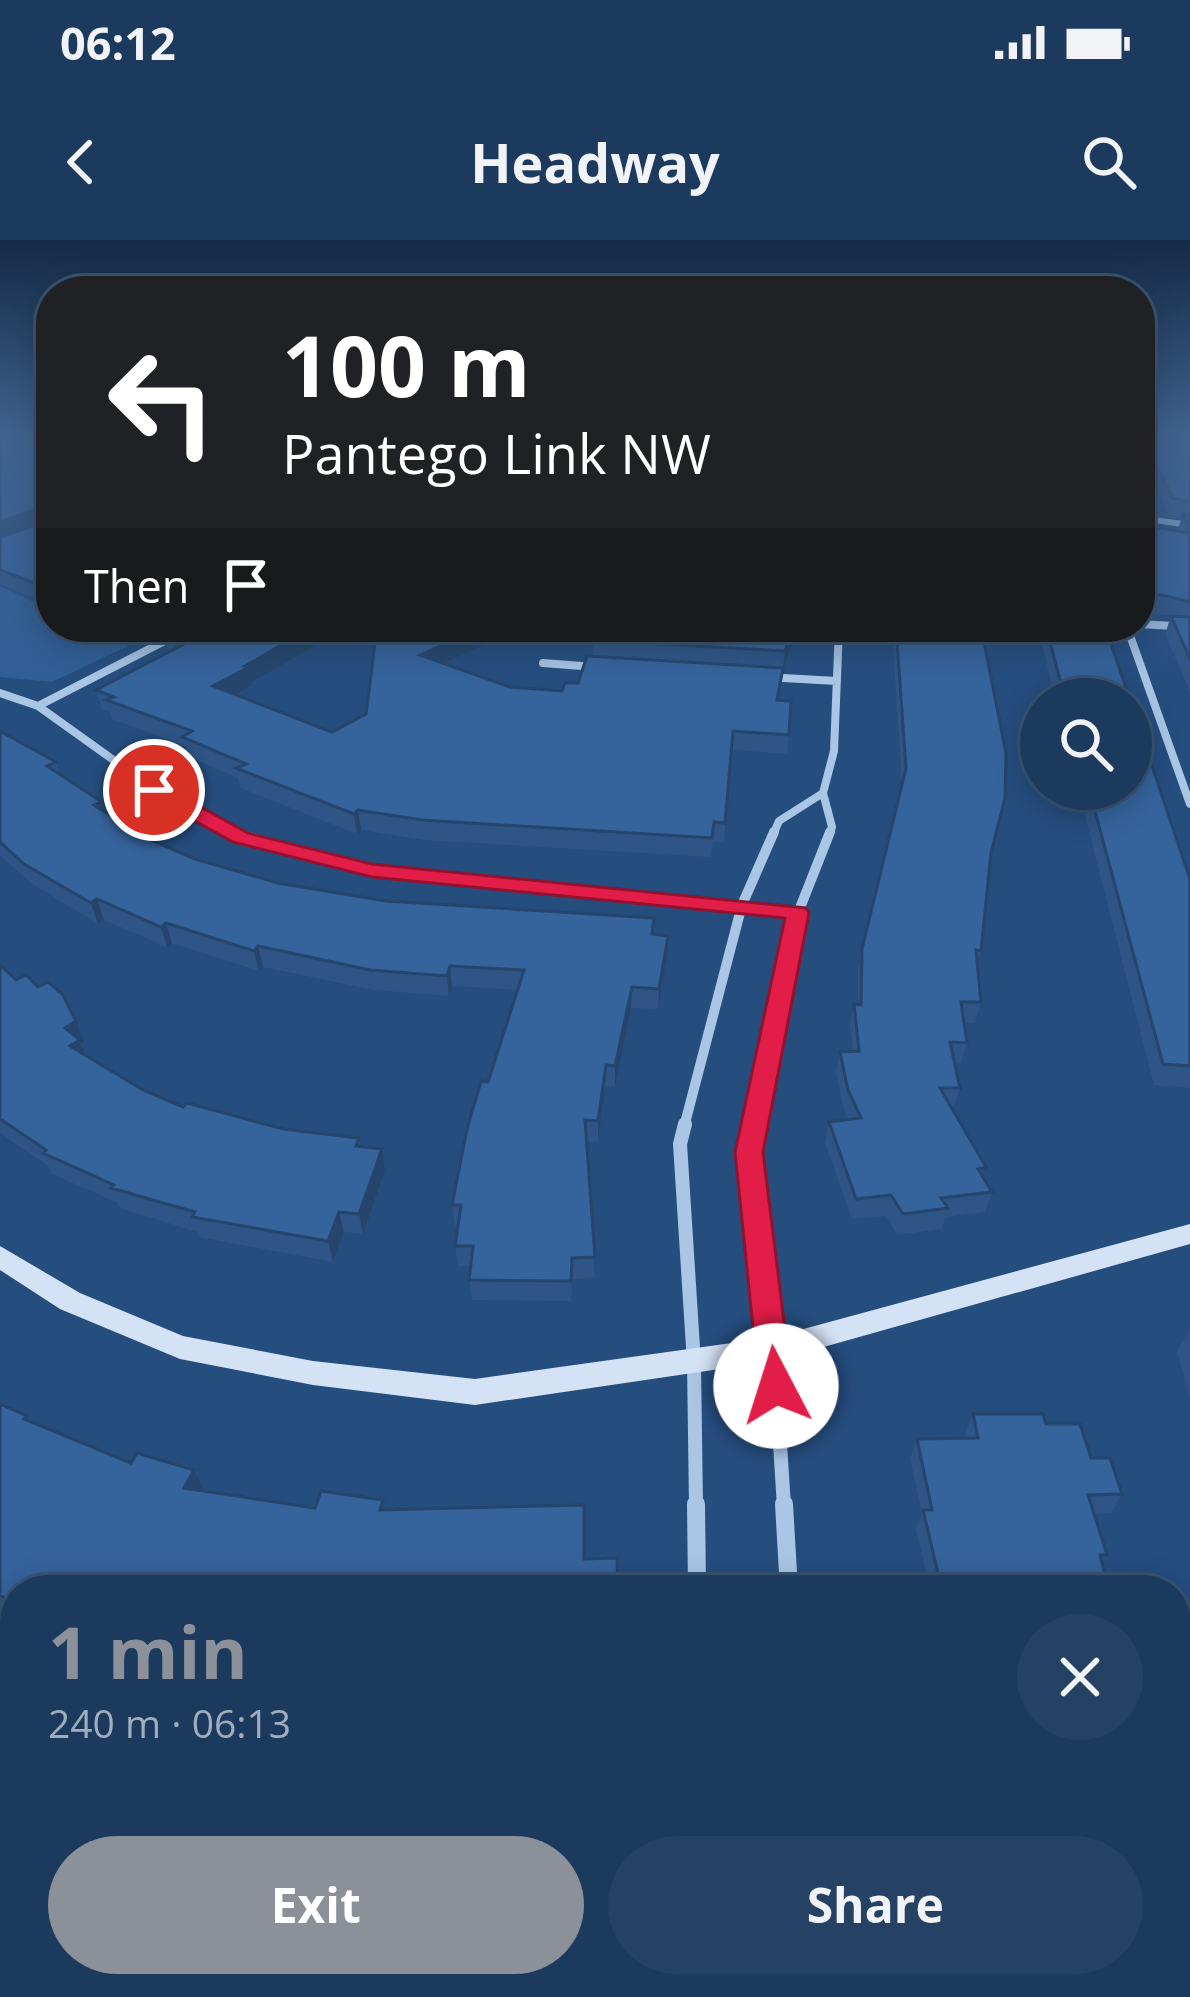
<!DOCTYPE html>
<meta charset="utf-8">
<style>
:root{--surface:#1c3a5e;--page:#254164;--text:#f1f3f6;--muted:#a0adbc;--line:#3a5473;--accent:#8c9099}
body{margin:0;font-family:"Open Sans",sans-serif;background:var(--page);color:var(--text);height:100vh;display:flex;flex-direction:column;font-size:45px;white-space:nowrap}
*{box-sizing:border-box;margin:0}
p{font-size:39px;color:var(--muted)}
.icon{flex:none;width:66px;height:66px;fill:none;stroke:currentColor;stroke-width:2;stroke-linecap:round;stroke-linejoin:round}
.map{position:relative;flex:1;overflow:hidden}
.sheet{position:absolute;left:0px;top:1335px;width:1191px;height:423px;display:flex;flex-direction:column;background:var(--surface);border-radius:48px 48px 0 0;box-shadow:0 6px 30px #0003,0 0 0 3px var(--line)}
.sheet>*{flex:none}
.guide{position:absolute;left:36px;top:36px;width:1119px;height:366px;border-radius:48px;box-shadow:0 6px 30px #0003,0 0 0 3px var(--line);background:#202124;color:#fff;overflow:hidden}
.fabs{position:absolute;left:1020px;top:438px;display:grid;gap:24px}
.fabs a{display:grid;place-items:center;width:132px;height:132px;border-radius:50%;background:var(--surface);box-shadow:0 6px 30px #0003,0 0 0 3px var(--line);font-size:60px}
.pin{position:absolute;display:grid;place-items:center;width:102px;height:102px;color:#fff;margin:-51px;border:6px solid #fff;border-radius:50%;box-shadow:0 3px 12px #0007}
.me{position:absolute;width:132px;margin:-66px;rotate:355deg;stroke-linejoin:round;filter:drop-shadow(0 0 9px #0008)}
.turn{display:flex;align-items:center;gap:42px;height:252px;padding:0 48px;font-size:54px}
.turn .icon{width:156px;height:156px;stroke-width:2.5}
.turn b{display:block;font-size:84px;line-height:102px}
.then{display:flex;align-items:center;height:114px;padding:0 48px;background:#0003;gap:24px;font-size:45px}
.round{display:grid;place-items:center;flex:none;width:126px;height:126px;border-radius:63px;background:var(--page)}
.headline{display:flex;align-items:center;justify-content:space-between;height:204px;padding:0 48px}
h1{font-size:72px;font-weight:700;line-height:90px;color:var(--accent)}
.button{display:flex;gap:24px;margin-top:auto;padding:24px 48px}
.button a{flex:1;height:138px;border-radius:72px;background:var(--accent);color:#fff;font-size:48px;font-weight:700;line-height:138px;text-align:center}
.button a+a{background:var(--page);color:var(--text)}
.status{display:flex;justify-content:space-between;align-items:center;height:84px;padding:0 60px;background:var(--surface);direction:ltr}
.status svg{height:33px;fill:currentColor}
header{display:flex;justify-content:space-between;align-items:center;height:156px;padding:0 48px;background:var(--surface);font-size:54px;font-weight:700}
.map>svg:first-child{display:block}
.green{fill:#2f5e95}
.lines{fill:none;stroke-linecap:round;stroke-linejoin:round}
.street-far4{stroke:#aac6e5;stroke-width:6}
.street-far3{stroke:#aac6e5;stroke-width:8}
.street-far2{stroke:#aac6e5;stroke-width:10}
.street-far1{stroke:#aac6e5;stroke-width:14}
.street{stroke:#aac6e5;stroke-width:18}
.secondary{fill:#d4e2f5;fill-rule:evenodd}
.wall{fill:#2e5585;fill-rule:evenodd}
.shaded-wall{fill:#25456c}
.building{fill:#35639b;stroke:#25456c;stroke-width:3}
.route{fill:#e11d48;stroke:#92132f;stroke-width:3}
</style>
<div class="status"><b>06:12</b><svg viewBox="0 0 49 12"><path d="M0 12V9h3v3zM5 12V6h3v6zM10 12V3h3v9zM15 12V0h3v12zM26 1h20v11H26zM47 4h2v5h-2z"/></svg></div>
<header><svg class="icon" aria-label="back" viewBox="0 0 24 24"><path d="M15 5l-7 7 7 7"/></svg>Headway<svg class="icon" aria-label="search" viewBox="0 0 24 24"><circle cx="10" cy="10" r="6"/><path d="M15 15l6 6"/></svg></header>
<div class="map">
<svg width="1190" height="1757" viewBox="0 0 1190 1757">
<rect width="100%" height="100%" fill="#254d7e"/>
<path class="green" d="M 0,346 L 51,370 L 51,387 L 87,387 L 128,406 L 52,442 L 0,437 Z"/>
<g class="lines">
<path class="street-far4" d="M 1140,278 L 1190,285"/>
<path class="street-far3" d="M 1140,384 L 1190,387
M 1127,387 L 1190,564
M 543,423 L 595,427
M 765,437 L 837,441
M 0,453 L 38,466 L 154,549 L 236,595
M 38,466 L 192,387
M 773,595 L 779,581 L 823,553
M 829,595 L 832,587 L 823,553 L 834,511 L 839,387"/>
<path class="street-far2" d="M 231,592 L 372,631 L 798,673
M 684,887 L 742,665 L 774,592
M 755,887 L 798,673 L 830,592"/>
<path class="street-far1" d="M 685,884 L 680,904 L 694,1123 L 696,1267
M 756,884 L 750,912 L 774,1109 L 784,1267"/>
<path class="street" d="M 696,1264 L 697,1350
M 784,1264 L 789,1350
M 658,1757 L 661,1743
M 781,1757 L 782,1743"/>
<path class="secondary" d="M 1190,984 L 1190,1004 L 774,1121 L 475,1165 L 313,1145 L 180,1119 L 60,1069 L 0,1030 L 0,1006 L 80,1053 L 183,1096 L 313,1121 L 475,1139 L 774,1097 Z"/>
</g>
<path class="wall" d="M 0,195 L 51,195 L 51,364 L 0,345 Z
M 1140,195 L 1190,195 L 1190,452 L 1165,394 L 1171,376 L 1140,372 L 1140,285 L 1177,291 L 1182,278 L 1169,274 L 1140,216 Z
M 109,387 L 349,387 L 252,442 L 252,445 L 235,455 L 332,492 L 366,474 L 377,387 L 797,387 L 782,429 L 778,460 L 789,495 L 787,514 L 731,510 L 724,603 L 713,602 L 711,617 L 424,600 L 361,590 L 357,594 L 241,548 L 238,538 L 187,516 L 185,506 L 112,479 L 110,472 L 102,469 L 96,450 L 172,411 L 167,409 L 163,393 L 146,401 ZM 510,393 L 594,394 L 592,416 L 578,443 L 562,451 L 510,447 L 443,423 Z
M 892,387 L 989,387 L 985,405 L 991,613 L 981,711 L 977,727 L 981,762 L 975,783 L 964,783 L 967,803 L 961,823 L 955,823 L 960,848 L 954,868 L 952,868 L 983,936 L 992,952 L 985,972 L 945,977 L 942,989 L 897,995 L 886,976 L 852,979 L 825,903 L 829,882 L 848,880 L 844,871 L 836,832 L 840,812 L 853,811 L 850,785 L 854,764 L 858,764 L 858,730 L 862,709 L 902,544 Z
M 1038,387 L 1105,387 L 1130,459 L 1055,459 Z
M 0,491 L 56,522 L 60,534 L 105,572 L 153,601 L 195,619 L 278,643 L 386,661 L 654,678 L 653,694 L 668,696 L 667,716 L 658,769 L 631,768 L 615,847 L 605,846 L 598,902 L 586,901 L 595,1038 L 572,1039 L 571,1061 L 472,1060 L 469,1040 L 471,1026 L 458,1026 L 455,1006 L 458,986 L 455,986 L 452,965 L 488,842 L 517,750 L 452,746 L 449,756 L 374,750 L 263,727 L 259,731 L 172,703 L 167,707 L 104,680 L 98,684 L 32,644 L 0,615 Z
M 1078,549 L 1131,549 L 1190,639 L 1190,848 L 1154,845 Z
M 0,725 L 16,740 L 76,781 L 84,802 L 81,804 L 86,816 L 143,850 L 183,867 L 283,889 L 359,898 L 361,907 L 382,909 L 385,930 L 363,994 L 344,992 L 333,1022 L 199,997 L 197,992 L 120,968 L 118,963 L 52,934 L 48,926 L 0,893 Z
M 1190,1089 L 1190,1157 L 1177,1112 Z
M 0,1164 L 27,1176 L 30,1182 L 131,1223 L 194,1230 L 202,1251 L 315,1268 L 383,1260 L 15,1350 L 15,1373 L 0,1367 Z
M 973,1174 L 1046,1184 L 1091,1218 L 1122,1254 L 1111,1273 L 1094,1274 L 1107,1315 L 1102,1322 L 1109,1350 L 930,1350 L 916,1289 L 922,1274 L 910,1218 L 917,1199 L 966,1198 L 965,1194 Z
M 952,1743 L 1153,1743 L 1155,1757 L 952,1757 Z"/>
<path class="shaded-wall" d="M 45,266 L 50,282 L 0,300 L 0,282 Z
M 142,387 L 174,387 L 146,401 Z
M 313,387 L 349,387 L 252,442 L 252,445 L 217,465 L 213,446 Z
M 483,387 L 510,387 L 510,393 L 422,433 L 420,415 Z
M 793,387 L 797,387 L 783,429 L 785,411 Z
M 358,570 L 361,590 L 357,594 L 354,574 Z
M 97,659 L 104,680 L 98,684 L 91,663 Z
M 166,683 L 172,703 L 167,707 L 161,687 Z
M 668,696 L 667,716 L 658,769 L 659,749 Z
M 258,706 L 263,727 L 259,731 L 254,711 Z
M 450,726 L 452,746 L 449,756 L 447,736 Z
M 632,747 L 631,768 L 615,847 L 615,826 Z
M 76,781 L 84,802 L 81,804 L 88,821 L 70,806 L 65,788 Z
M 606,825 L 605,846 L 598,902 L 598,881 Z
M 382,909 L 385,930 L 363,994 L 359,974 Z
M 339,972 L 344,992 L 333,1022 L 328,1001 Z
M 194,1230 L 203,1249 L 193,1267 L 184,1248 Z
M 112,1743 L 129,1743 L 124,1757 L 106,1757 Z"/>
<path class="building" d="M 0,195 L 51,195 L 51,270 L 45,266 L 0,282 Z
M 1141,195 L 1190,195 L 1190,262 L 1173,258 Z
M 1183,275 L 1190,275 L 1190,288 Z
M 51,276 L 51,349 L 0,330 L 0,297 L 49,280 Z
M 1140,285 L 1190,293 L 1190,362 L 1162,355 L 1140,354 Z
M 1171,376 L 1190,377 L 1190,419 Z
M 171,387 L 313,387 L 245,426 L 249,427 L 213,446 L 332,492 L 366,474 L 377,387 L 483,387 L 420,415 L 510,447 L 562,451 L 565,443 L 578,443 L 587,416 L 783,428 L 777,460 L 791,461 L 789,495 L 733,491 L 725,583 L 714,582 L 712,598 L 422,580 L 358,570 L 354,574 L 236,528 L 246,524 L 182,497 L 192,491 L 106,460 L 114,457 L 96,450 L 190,401 L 163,391 Z
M 597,387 L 793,387 L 785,411 L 592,400 Z
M 896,387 L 981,387 L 1006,513 L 1005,558 L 991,613 L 981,711 L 976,710 L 981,762 L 961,762 L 967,803 L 950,802 L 960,848 L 940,848 L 986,927 L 978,929 L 992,952 L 941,958 L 948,968 L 903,974 L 891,955 L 856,959 L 829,882 L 861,878 L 848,850 L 840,812 L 859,811 L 854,764 L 861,765 L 862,709 L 906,528 Z
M 1046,387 L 1105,387 L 1130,459 L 1065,459 Z
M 1131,463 L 1190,639 L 1190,826 L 1163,824 L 1089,549 L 1131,549 Z
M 0,491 L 56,522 L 47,526 L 102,562 L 94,565 L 153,601 L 195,619 L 278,643 L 386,661 L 654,678 L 652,694 L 668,696 L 659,749 L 632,747 L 615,826 L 606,825 L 598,881 L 585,880 L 595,1017 L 572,1018 L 571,1041 L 469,1040 L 473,1006 L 455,1006 L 461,965 L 452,965 L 467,889 L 481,841 L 488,842 L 524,730 L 450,726 L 447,736 L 370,730 L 258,706 L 254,711 L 166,683 L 161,687 L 97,659 L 91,663 L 24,624 L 0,602 Z
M 0,725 L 16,740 L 26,735 L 38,747 L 48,742 L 63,755 L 76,781 L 65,788 L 80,800 L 70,806 L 143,850 L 183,867 L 187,863 L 283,889 L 359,898 L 356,906 L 382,909 L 359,974 L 339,972 L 328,1001 L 192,977 L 195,972 L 111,948 L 114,945 L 43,913 L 46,910 L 0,879 Z
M 0,1164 L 27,1176 L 24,1179 L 131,1223 L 137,1213 L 194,1230 L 184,1248 L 315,1268 L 321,1251 L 383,1260 L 380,1270 L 584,1265 L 584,1319 L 617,1318 L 618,1350 L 15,1350 L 15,1362 L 0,1355 Z
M 973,1174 L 1043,1174 L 1046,1184 L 1080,1184 L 1091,1218 L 1110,1218 L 1122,1254 L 1088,1255 L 1107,1315 L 1100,1315 L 1109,1350 L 942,1350 L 923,1270 L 932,1270 L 917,1199 L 978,1198 Z
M 0,1580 L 15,1586 L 15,1743 L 112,1743 L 106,1757 L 0,1757 Z
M 166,1743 L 556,1743 L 556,1757 L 162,1757 Z
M 962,1743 L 1153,1743 L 1155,1757 L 962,1757 Z"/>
<linearGradient id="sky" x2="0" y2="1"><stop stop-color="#142a45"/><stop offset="0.44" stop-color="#40628f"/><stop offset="1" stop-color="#40628f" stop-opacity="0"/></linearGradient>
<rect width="1190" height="441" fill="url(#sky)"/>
<path class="route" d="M 146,545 L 161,545 L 248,593 L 372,624 L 806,668 L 809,673 L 763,912 L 792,1146 L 787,1156 L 776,1160 L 764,1156 L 759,1146 L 735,912 L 785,678 L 372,637 L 233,602 L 146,554 Z"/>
</svg>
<div class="fabs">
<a><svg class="icon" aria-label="search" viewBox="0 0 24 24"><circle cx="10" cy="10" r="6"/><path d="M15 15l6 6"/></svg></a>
</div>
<div class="pin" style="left:154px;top:550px;background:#d93025"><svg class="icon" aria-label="arrive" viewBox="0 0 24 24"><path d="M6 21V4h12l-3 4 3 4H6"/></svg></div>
<svg class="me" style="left:776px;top:1146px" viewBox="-20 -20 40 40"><circle r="19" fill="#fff"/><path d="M0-13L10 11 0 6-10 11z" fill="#e11d48"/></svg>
<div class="guide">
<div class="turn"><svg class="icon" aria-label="left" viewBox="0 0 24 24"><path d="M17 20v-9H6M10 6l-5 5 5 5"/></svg><div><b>100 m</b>Pantego Link NW</div></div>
<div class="then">Then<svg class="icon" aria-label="arrive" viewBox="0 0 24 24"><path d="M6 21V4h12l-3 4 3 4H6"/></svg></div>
</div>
<section class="sheet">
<div class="headline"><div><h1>1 min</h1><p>240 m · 06:13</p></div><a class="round"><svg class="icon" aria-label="close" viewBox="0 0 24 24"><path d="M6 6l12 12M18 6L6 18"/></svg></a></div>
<div class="button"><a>Exit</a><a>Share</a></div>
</section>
</div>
